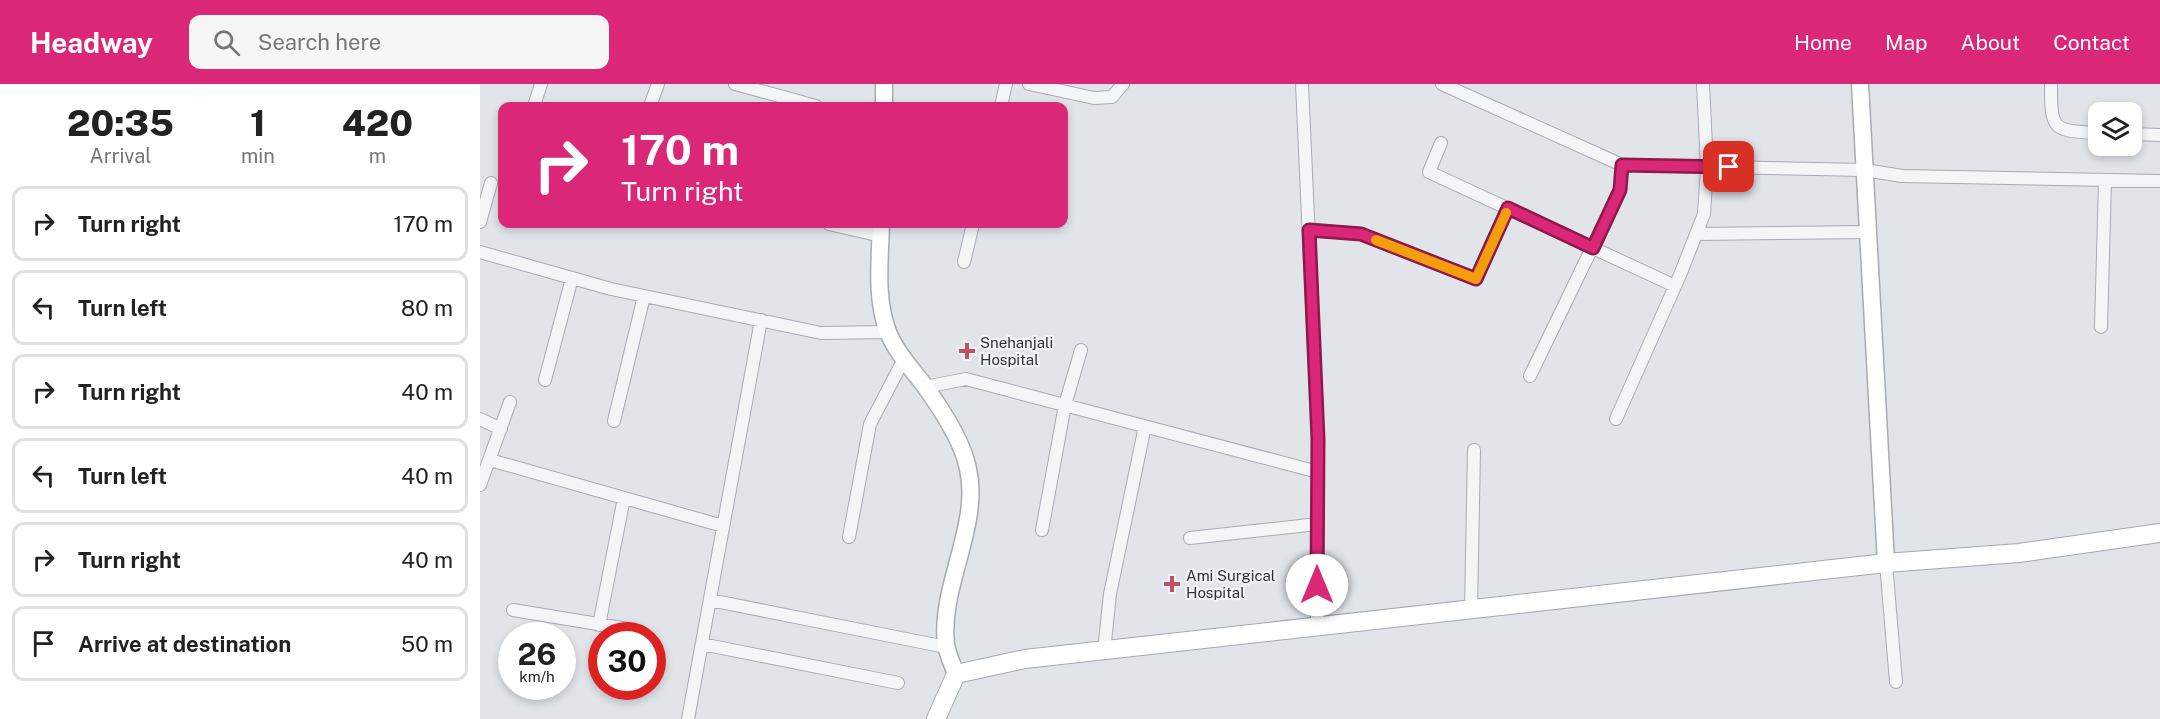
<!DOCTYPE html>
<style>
:root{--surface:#fff;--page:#f6f6f6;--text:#222;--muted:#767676;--line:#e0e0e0;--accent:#db2777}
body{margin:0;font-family:"Public Sans",sans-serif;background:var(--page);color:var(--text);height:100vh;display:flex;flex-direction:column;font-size:22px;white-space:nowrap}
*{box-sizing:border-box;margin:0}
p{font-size:20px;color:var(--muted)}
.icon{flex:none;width:33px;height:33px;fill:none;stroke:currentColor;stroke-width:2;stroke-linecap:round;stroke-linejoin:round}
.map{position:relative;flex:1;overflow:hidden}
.drawer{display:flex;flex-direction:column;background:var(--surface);width:480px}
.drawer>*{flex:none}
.banner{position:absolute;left:18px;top:18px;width:570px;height:126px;border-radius:12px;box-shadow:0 3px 9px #0003;background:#db2777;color:#fff;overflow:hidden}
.tools{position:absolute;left:1608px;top:18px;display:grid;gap:12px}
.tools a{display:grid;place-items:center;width:54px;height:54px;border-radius:12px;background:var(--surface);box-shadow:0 3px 9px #0003;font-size:30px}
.speed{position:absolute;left:18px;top:538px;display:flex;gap:12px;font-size:30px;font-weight:700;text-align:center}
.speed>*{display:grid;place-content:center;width:78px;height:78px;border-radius:50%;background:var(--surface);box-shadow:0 3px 9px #0003;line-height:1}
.speed small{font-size:15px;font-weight:400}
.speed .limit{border:9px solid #d22;background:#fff;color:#111}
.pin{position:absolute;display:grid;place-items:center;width:51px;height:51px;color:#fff;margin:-26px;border-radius:12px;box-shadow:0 3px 9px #0006}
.me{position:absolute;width:66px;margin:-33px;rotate:0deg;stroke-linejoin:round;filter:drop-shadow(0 0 4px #0008)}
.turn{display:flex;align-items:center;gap:21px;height:126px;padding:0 24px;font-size:27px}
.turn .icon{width:78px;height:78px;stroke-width:2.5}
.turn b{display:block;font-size:42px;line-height:51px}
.eta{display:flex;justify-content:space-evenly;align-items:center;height:102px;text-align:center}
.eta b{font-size:36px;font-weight:800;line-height:42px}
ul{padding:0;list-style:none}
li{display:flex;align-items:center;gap:18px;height:75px;margin:0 12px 9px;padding:0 12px;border:3px solid var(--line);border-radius:12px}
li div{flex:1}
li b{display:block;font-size:22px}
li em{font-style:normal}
header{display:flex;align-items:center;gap:36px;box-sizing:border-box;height:84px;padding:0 30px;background:var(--accent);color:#fff}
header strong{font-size:28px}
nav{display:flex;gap:33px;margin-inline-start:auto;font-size:21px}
.search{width:420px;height:54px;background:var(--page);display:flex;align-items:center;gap:15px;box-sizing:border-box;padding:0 21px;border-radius:12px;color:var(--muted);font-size:22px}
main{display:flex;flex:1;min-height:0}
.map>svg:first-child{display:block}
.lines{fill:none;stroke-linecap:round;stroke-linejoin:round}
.street-casing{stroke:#a7abb3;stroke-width:14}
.secondary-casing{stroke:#a7abb3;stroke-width:19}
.primary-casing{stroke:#a1a9b4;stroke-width:20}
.street{stroke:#f4f5f7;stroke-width:12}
.secondary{stroke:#fff;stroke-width:16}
.primary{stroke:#fff;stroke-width:18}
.route-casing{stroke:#8e194d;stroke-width:15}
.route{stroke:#db2777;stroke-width:10}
.slow{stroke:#f59e0b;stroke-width:10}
.poi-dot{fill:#c45066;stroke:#f1f3f6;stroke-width:2}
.labels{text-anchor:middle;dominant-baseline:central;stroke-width:4.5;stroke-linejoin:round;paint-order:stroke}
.poi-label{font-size:15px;fill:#2b333f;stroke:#f1f3f6;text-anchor:start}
</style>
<header>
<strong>Headway</strong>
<div class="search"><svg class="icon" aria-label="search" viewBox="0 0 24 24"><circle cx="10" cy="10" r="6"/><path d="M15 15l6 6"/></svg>Search here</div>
<nav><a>Home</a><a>Map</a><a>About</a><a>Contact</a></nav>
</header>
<main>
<section class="drawer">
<div class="eta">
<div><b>20:35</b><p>Arrival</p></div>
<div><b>1</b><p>min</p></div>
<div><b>420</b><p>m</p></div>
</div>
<ul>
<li><svg class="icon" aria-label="right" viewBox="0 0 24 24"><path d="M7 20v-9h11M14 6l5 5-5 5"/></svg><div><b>Turn right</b></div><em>170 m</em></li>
<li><svg class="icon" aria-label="left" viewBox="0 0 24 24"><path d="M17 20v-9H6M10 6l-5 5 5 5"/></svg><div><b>Turn left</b></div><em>80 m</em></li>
<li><svg class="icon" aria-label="right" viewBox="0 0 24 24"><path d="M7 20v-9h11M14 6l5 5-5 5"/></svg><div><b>Turn right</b></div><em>40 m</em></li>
<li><svg class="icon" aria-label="left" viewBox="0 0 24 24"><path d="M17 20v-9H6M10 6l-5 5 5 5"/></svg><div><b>Turn left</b></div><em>40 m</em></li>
<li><svg class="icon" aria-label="right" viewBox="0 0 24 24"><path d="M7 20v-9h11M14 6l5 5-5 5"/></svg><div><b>Turn right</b></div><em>40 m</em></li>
<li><svg class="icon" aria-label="arrive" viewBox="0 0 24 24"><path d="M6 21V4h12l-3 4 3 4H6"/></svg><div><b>Arrive at destination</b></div><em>50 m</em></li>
</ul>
</section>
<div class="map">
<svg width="1680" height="635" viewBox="0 0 1680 635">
<rect width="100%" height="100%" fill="#e1e4e9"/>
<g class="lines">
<g class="street-casing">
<path id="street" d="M 255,0 L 336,22
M 549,0 L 614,14 L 632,13 L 643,0
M 822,0 L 838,355 L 837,543
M 962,0 L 1142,81 L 1385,86 L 1422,92 L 1680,97
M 1571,0 C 1571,46 1572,47 1618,49
M 54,22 L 61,0
M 170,22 L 178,0
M 521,22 L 526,0
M 1652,50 L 1680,51
M 961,59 L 949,88 L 1195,202
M 0,138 L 11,99
M 349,140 L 401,152
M 829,146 L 881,150 L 996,195 L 1028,125
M 1216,150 L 1388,148
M 0,168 L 131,205 L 341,249 L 408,248
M 484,178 L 493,140
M 1621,243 L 1625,97
M 1050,292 L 1140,106 L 1142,81
M 65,296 L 92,194
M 445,303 L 486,295 L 838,388
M 0,335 L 21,345
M 1136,335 L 1200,191 L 1224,130 L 1227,83 L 1223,0
M 134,337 L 164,212
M 10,376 L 243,442
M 0,401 L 30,318
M 562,446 L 585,321 L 601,266
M 369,453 L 390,340 L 424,275
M 710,454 L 838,440
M 1406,479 L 1416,598
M 230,516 L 466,563
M 33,526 L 154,546
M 991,526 L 994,366
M 119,541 L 144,414
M 222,560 L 418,599
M 624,567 L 630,510 L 665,342
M 208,635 L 281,236"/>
</g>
<g class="secondary-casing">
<path id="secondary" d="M 1380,0 L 1406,479
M 404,22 L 404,0
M 401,140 C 400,175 395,214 408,248 C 416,268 431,284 444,301 C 460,323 483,358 488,385 C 501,441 459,504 466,560 C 467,570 473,581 476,590"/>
</g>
<g class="primary-casing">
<path id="primary" d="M 456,635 L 476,590 L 545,575 L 1406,479 L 1539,469 L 1680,449"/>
</g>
<use href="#street" class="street"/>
<use href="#secondary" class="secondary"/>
<use href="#primary" class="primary"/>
</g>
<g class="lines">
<g class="route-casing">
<path id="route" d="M 837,501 L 838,355 L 829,146 L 881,150 L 996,195 L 1028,124 L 1113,164 L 1140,106 L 1142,81 L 1249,83"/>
</g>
<use href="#route" class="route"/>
<path class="slow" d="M 896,156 L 996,195 L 1026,129"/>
</g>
<g class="poi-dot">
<path d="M484 258h6v6h6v6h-6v6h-6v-6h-6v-6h6z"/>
<path d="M689 491h6v6h6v6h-6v6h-6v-6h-6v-6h6z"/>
</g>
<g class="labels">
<g class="poi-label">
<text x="500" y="258">Snehanjali<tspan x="500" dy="17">Hospital</tspan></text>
<text x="706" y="491">Ami Surgical<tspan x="706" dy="17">Hospital</tspan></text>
</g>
</g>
</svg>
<div class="tools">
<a><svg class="icon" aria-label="layers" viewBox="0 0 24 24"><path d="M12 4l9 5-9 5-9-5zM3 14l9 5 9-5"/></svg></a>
</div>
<div class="speed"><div>26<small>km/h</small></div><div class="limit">30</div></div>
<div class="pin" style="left:1249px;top:83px;background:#d93025"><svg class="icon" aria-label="arrive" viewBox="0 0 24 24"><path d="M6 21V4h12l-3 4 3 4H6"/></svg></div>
<svg class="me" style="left:837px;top:501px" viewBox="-20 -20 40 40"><circle r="19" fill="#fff"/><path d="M0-13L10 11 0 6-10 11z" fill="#db2777"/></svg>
<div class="banner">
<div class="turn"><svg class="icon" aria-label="right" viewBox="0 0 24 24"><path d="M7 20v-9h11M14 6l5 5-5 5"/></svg><div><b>170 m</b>Turn right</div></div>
</div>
</div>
</main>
